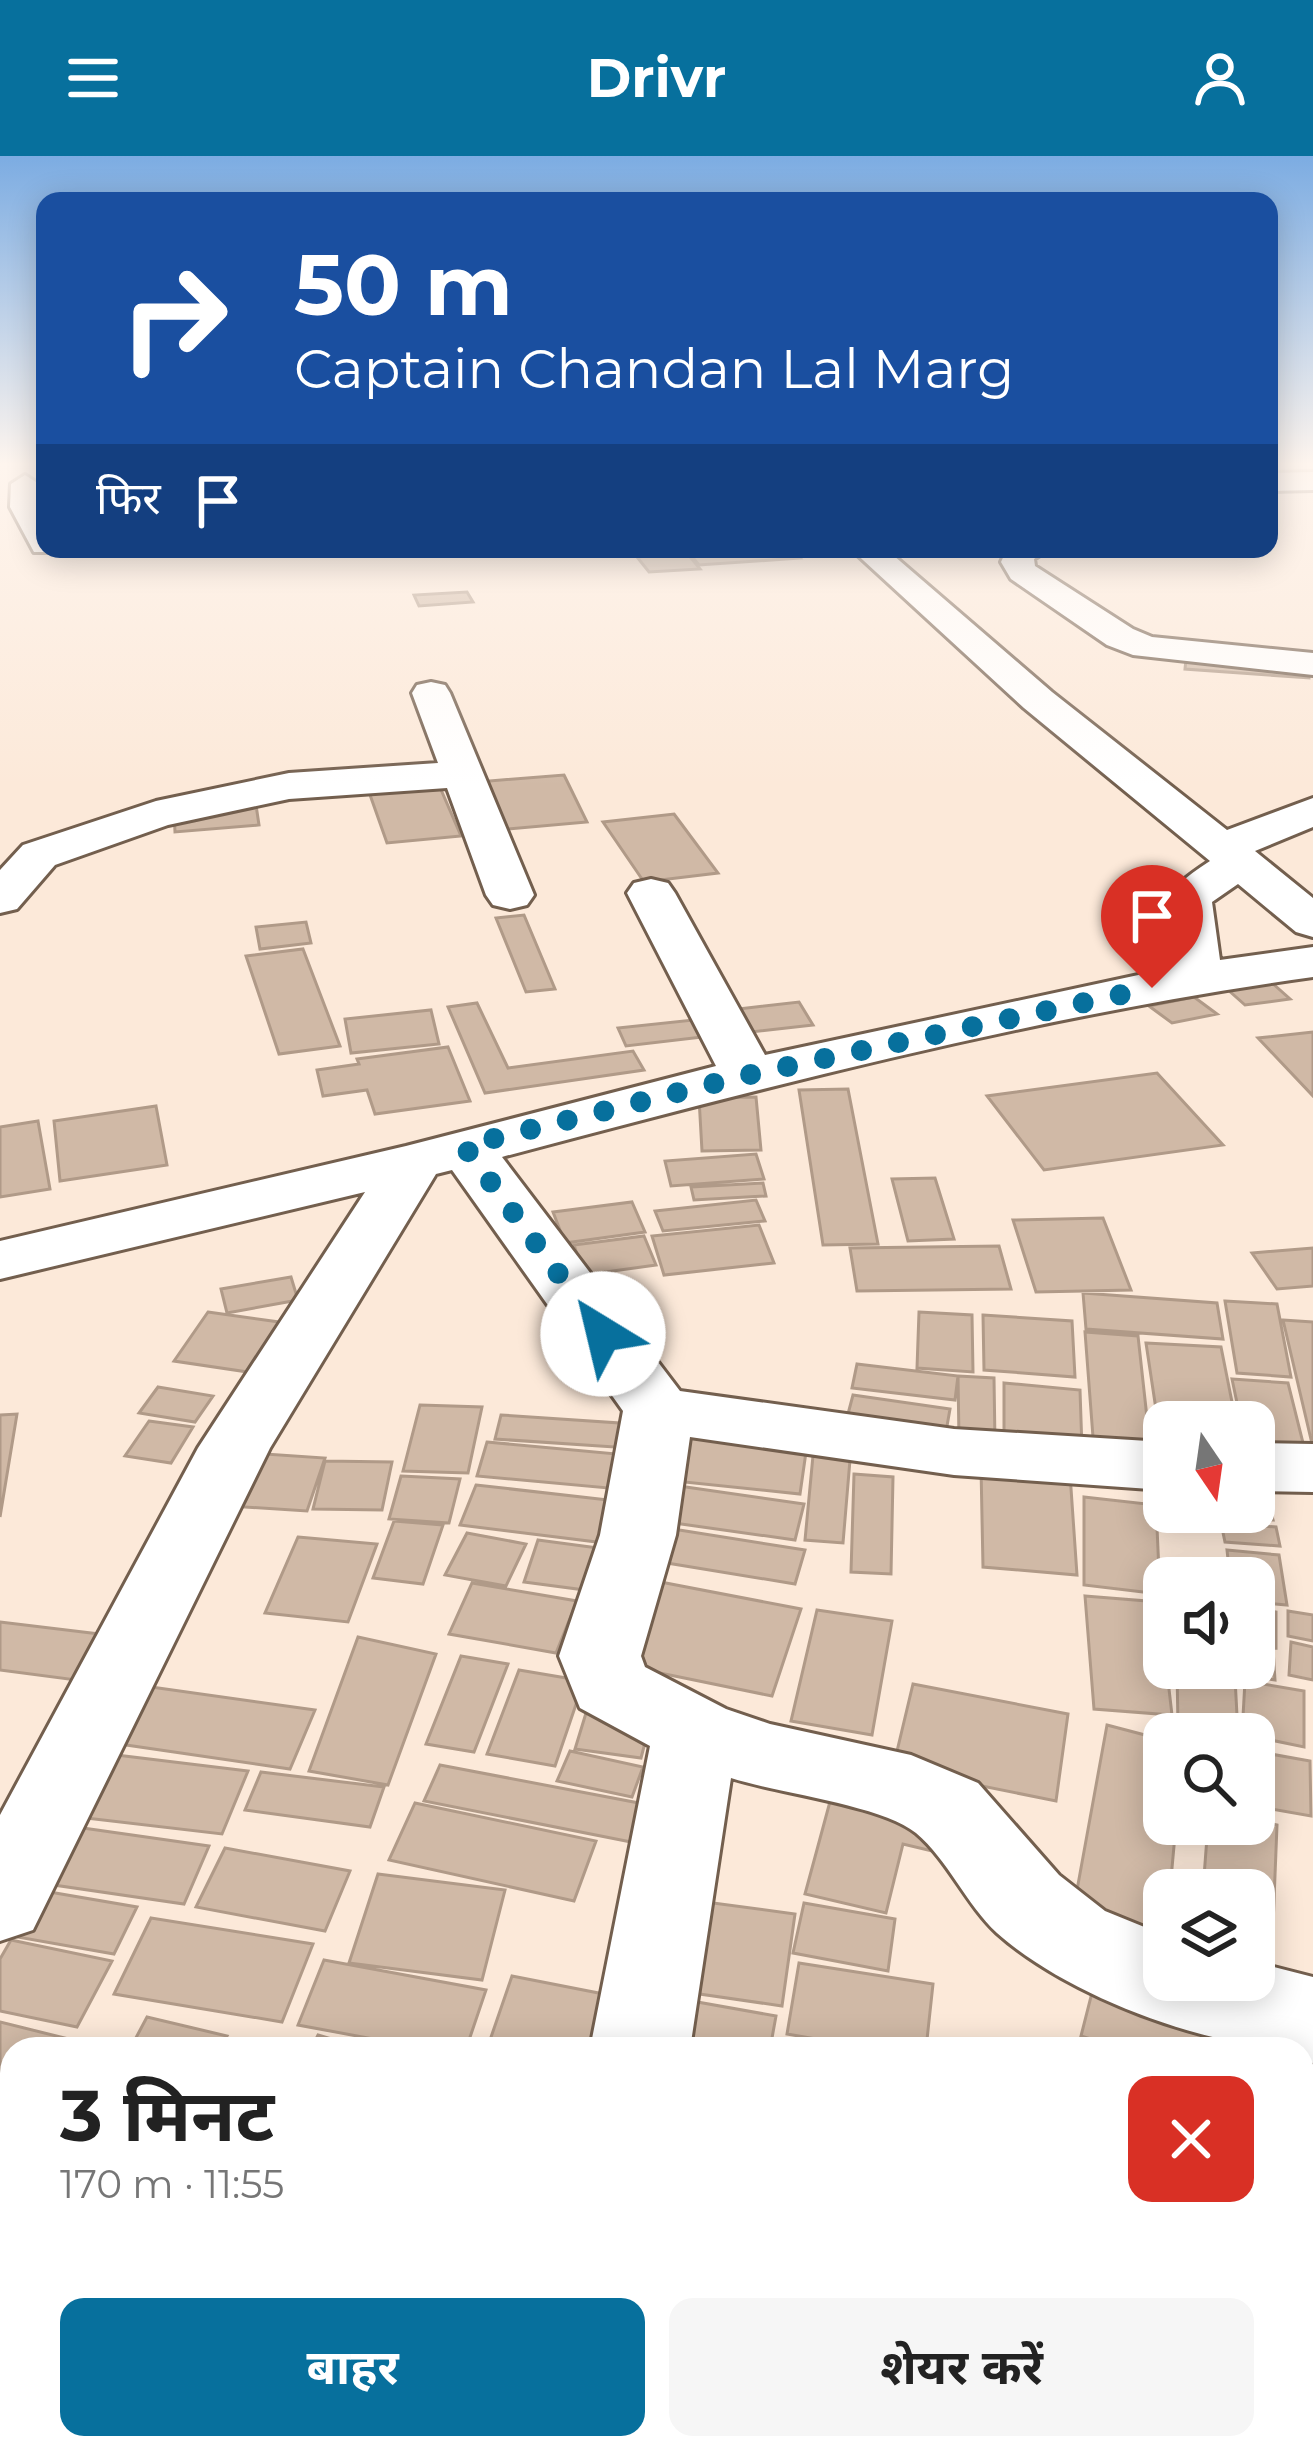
<!DOCTYPE html>
<html lang="hi">
<meta charset="utf-8">
<style>
:root{--surface:#fff;--page:#f6f6f6;--text:#222;--muted:#767676;--accent:#07709d}
body{margin:0;font-family:Montserrat,"Noto Sans Devanagari",sans-serif;background:var(--page);color:var(--text);height:100vh;display:flex;flex-direction:column;font-size:45px;white-space:nowrap}
*{box-sizing:border-box;margin:0}
p{font-size:39px;color:var(--muted)}
.icon{flex:none;width:66px;height:66px;fill:none;stroke:currentColor;stroke-width:2;stroke-linecap:round;stroke-linejoin:round}
.map{position:relative;flex:1;overflow:hidden}
.side{position:absolute;left:0px;top:1881px;width:1314px;height:423px;display:flex;flex-direction:column;background:var(--surface);border-radius:36px 36px 0 0;box-shadow:0 6px 30px #0003}
.side>*{flex:none}
.guide{position:absolute;left:36px;top:36px;width:1242px;height:366px;border-radius:24px;box-shadow:0 6px 30px #0003;background:#1a4fa0;color:#fff;overflow:hidden}
.needle{width:78px;rotate:167deg}
.controls{position:absolute;left:1143px;top:1245px;display:grid;gap:24px}
.controls a{display:grid;place-items:center;width:132px;height:132px;border-radius:24px;background:var(--surface);box-shadow:0 6px 30px #0003;font-size:60px}
.pin{position:absolute;display:grid;place-items:center;width:102px;height:102px;color:#fff;margin:-123px -51px;border-radius:50% 50% 50% 0;rotate:-45deg;box-shadow:0 0 12px #0007}
.pin .icon{rotate:45deg}
.me{position:absolute;width:132px;margin:-66px;rotate:324deg;stroke-linejoin:round;filter:drop-shadow(0 0 9px #0008)}
.turn{display:flex;align-items:center;gap:42px;height:252px;padding:0 60px;font-size:54px}
.turn .icon{width:156px;height:156px;stroke-width:2.5}
.turn b{display:block;font-size:84px;line-height:102px}
.then{display:flex;align-items:center;height:114px;padding:0 60px;background:#0003;gap:24px;font-size:45px}
.round{display:grid;place-items:center;flex:none;width:126px;height:126px;border-radius:24px;background:var(--page)}
.head{display:flex;align-items:center;justify-content:space-between;height:204px;padding:0 60px}
h1{font-size:72px;font-weight:700;line-height:90px}
.action{display:flex;gap:24px;margin-top:auto;padding:24px 60px}
.action a{flex:1;height:138px;border-radius:24px;background:var(--accent);color:#fff;font-size:48px;font-weight:700;line-height:138px;text-align:center}
.action a+a{background:var(--page);color:var(--text)}
header{display:flex;justify-content:space-between;align-items:center;height:156px;padding:0 60px;background:var(--accent);color:#fff;font-size:54px;font-weight:700}
.map>svg:first-child{display:block}
.building{fill:#d0b9a6;stroke:#b09a88;stroke-width:3}
.lines{fill:none;stroke-linecap:round;stroke-linejoin:round}
.minor-casing{stroke:#735f4e;stroke-width:6}
.minor{fill:#fff;fill-rule:evenodd}
.route{stroke:#07709d;stroke-width:21;stroke-dasharray:0 37.8}
</style>
<header><svg class="icon" aria-label="menu" viewBox="0 0 24 24"><path d="M4 6h16M4 12h16M4 18h16"/></svg>Drivr<svg class="icon" aria-label="person" viewBox="0 0 24 24"><circle cx="12" cy="8" r="4"/><path d="M4 21q1-7 8-7t8 7"/></svg></header>
<div class="map">
<svg width="1313" height="2303" viewBox="0 0 1313 2303">
<rect width="100%" height="100%" fill="#fce9d9"/>
<path class="building" d="M 747,393 L 808,393 L 792,394 L 800,402 L 699,409 L 689,397 Z
M 687,397 L 700,413 L 649,416 L 637,401 Z
M 467,436 L 473,446 L 419,450 L 414,439 Z
M 1186,503 L 1309,512 L 1309,522 L 1185,513 Z
M 564,619 L 587,666 L 497,674 L 477,626 Z
M 439,629 L 461,680 L 387,687 L 369,636 Z
M 256,649 L 259,669 L 175,676 L 174,656 Z
M 674,658 L 718,717 L 644,726 L 603,666 Z
M 524,759 L 555,833 L 526,836 L 496,762 Z
M 306,766 L 311,787 L 260,793 L 256,771 Z
M 303,793 L 340,890 L 279,898 L 246,800 Z
M 1271,826 L 1290,843 L 1245,849 L 1226,832 Z
M 1194,841 L 1217,858 L 1172,867 L 1149,850 Z
M 799,846 L 813,869 L 742,877 L 730,854 Z
M 477,847 L 508,912 L 633,895 L 644,914 L 485,937 L 448,851 Z
M 431,854 L 439,888 L 351,897 L 345,863 Z
M 693,864 L 702,881 L 626,890 L 618,872 Z
M 1313,876 L 1313,940 L 1258,882 Z
M 448,891 L 470,945 L 375,958 L 367,934 L 323,940 L 317,914 L 359,908 L 357,903 Z
M 1157,917 L 1223,989 L 1044,1014 L 987,940 Z
M 848,933 L 878,1088 L 823,1089 L 799,934 Z
M 756,941 L 761,994 L 702,995 L 699,942 Z
M 156,950 L 167,1009 L 60,1025 L 54,965 Z
M 38,965 L 50,1033 L 0,1041 L 0,971 Z
M 756,998 L 764,1023 L 671,1030 L 665,1005 Z
M 935,1022 L 954,1083 L 908,1085 L 892,1023 Z
M 763,1027 L 766,1040 L 694,1044 L 691,1031 Z
M 756,1044 L 765,1065 L 663,1075 L 655,1055 Z
M 632,1046 L 645,1076 L 565,1087 L 553,1056 Z
M 1103,1062 L 1131,1134 L 1036,1136 L 1013,1064 Z
M 759,1069 L 774,1107 L 664,1119 L 652,1080 Z
M 644,1080 L 656,1109 L 584,1119 L 574,1089 Z
M 999,1090 L 1011,1133 L 857,1135 L 850,1092 Z
M 1313,1092 L 1313,1130 L 1277,1133 L 1252,1097 Z
M 291,1121 L 298,1144 L 227,1157 L 221,1133 Z
M 1083,1137 L 1217,1147 L 1223,1183 L 1086,1173 Z
M 1225,1145 L 1277,1148 L 1291,1221 L 1237,1217 Z
M 208,1156 L 279,1166 L 248,1216 L 174,1205 Z
M 919,1156 L 972,1159 L 973,1216 L 917,1212 Z
M 983,1159 L 1072,1165 L 1075,1221 L 984,1214 Z
M 1283,1164 L 1313,1166 L 1313,1292 Z
M 1085,1176 L 1138,1180 L 1151,1298 L 1094,1294 Z
M 1146,1187 L 1221,1191 L 1236,1266 L 1164,1266 L 1164,1280 L 1160,1280 Z
M 857,1208 L 958,1220 L 955,1244 L 852,1232 Z
M 958,1220 L 994,1222 L 995,1287 L 959,1284 Z
M 1232,1223 L 1288,1227 L 1307,1303 L 1254,1300 L 1254,1266 L 1241,1266 Z
M 1004,1227 L 1080,1234 L 1082,1293 L 1004,1287 Z
M 158,1231 L 213,1240 L 195,1266 L 139,1257 Z
M 853,1239 L 950,1253 L 944,1287 L 844,1273 Z
M 420,1249 L 482,1251 L 468,1317 L 403,1315 Z
M 17,1258 L 0,1361 L 0,1259 Z
M 501,1259 L 634,1268 L 629,1292 L 495,1283 Z
M 149,1265 L 193,1271 L 171,1307 L 125,1300 Z
M 676,1276 L 807,1289 L 800,1338 L 665,1324 Z
M 487,1286 L 617,1298 L 608,1332 L 477,1320 Z
M 814,1289 L 851,1292 L 843,1387 L 805,1384 Z
M 249,1297 L 325,1302 L 307,1355 L 229,1350 Z
M 325,1305 L 392,1306 L 382,1354 L 313,1353 Z
M 981,1311 L 1070,1318 L 1077,1419 L 983,1411 Z
M 854,1318 L 893,1321 L 891,1418 L 851,1416 Z
M 401,1320 L 460,1323 L 449,1367 L 389,1363 Z
M 1254,1328 L 1263,1328 L 1273,1364 L 1232,1363 L 1230,1356 L 1254,1356 Z
M 476,1329 L 617,1345 L 605,1387 L 460,1369 Z
M 679,1330 L 804,1348 L 795,1384 L 667,1366 Z
M 1084,1341 L 1156,1349 L 1160,1438 L 1084,1429 Z
M 394,1365 L 443,1369 L 423,1428 L 373,1422 Z
M 1221,1367 L 1276,1371 L 1280,1390 L 1225,1386 Z
M 673,1373 L 805,1394 L 795,1428 L 661,1406 Z
M 467,1377 L 526,1388 L 506,1430 L 445,1419 Z
M 298,1381 L 377,1388 L 348,1466 L 265,1457 Z
M 538,1384 L 598,1392 L 585,1434 L 524,1426 Z
M 1227,1394 L 1279,1399 L 1287,1449 L 1254,1446 L 1254,1422 L 1230,1422 Z
M 645,1423 L 801,1453 L 772,1540 L 611,1507 Z
M 472,1427 L 577,1445 L 556,1497 L 449,1478 Z
M 1085,1440 L 1159,1446 L 1172,1559 L 1094,1553 Z
M 1254,1452 L 1276,1456 L 1276,1492 L 1254,1488 Z
M 817,1454 L 892,1465 L 872,1579 L 791,1565 Z
M 1288,1455 L 1313,1459 L 1313,1485 L 1288,1480 Z
M 0,1466 L 116,1480 L 91,1526 L 0,1514 Z
M 358,1481 L 436,1498 L 388,1629 L 309,1615 Z
M 1291,1486 L 1313,1491 L 1313,1524 L 1289,1519 Z
M 1254,1490 L 1273,1493 L 1275,1524 L 1193,1512 L 1254,1512 Z
M 461,1500 L 508,1508 L 474,1596 L 426,1588 Z
M 519,1514 L 584,1525 L 555,1610 L 487,1598 Z
M 1177,1514 L 1235,1522 L 1238,1578 L 1178,1570 Z
M 1245,1525 L 1304,1535 L 1304,1591 L 1242,1578 Z
M 130,1528 L 315,1554 L 290,1613 L 99,1585 Z
M 913,1528 L 1068,1558 L 1056,1645 L 893,1612 Z
M 590,1544 L 651,1564 L 641,1602 L 575,1593 Z
M 1107,1569 L 1164,1584 L 1164,1668 L 1176,1668 L 1170,1734 L 1164,1734 L 1164,1788 L 1071,1767 Z
M 570,1595 L 643,1611 L 632,1641 L 557,1625 Z
M 1254,1595 L 1310,1605 L 1311,1660 L 1254,1650 Z
M 100,1597 L 248,1615 L 222,1678 L 69,1660 Z
M 440,1609 L 644,1648 L 631,1686 L 424,1645 Z
M 261,1616 L 384,1631 L 370,1671 L 245,1654 Z
M 835,1627 L 924,1649 L 949,1699 L 903,1688 L 886,1757 L 805,1738 Z
M 415,1647 L 596,1685 L 574,1745 L 389,1704 Z
M 1254,1664 L 1277,1669 L 1272,1795 L 1254,1791 L 1254,1734 L 1203,1734 L 1208,1668 L 1254,1668 Z
M 69,1670 L 209,1690 L 184,1748 L 40,1727 Z
M 225,1692 L 350,1715 L 325,1775 L 196,1751 Z
M 378,1718 L 505,1734 L 482,1824 L 349,1807 Z
M 32,1733 L 137,1751 L 114,1798 L 6,1779 Z
M 683,1743 L 795,1758 L 782,1850 L 665,1833 Z
M 804,1747 L 895,1763 L 888,1815 L 793,1797 Z
M 151,1762 L 313,1788 L 282,1866 L 114,1838 Z
M 11,1784 L 112,1805 L 77,1871 L 0,1855 L 0,1803 Z
M 324,1804 L 486,1834 L 466,1893 L 427,1893 L 298,1869 Z
M 799,1807 L 933,1828 L 926,1893 L 874,1893 L 787,1878 Z
M 1097,1817 L 1251,1863 L 1246,1893 L 1122,1893 L 1081,1880 Z
M 512,1820 L 629,1843 L 614,1893 L 518,1893 L 489,1887 Z
M 675,1842 L 776,1860 L 770,1893 L 664,1893 Z
M 1271,1859 L 1313,1873 L 1313,1937 L 1302,1933 L 1302,1893 L 1263,1893 Z
M 147,1861 L 227,1880 L 220,1893 L 130,1893 Z
M 0,1866 L 109,1893 L 12,1893 L 12,1932 L 0,1929 Z
M 318,1879 L 365,1893 L 311,1893 Z
M 0,1943 L 12,1947 L 12,1990 L 0,2011 Z
M 12,2007 L 12,2079 L 0,2074 L 0,2025 Z
M 1311,2050 L 1313,2051 L 1313,2142 L 1306,2140 Z
M 0,2085 L 12,2089 L 12,2115 L 0,2134 Z
M 1305,2204 L 1313,2206 L 1313,2259 L 1304,2256 Z
M 97,2292 L 239,2292 L 234,2303 L 101,2303 L 93,2301 Z
M 290,2292 L 369,2292 L 363,2303 L 284,2303 Z
M 422,2292 L 488,2292 L 483,2303 L 448,2303 Z
M 722,2292 L 837,2292 L 834,2303 L 757,2303 Z
M 873,2292 L 1034,2292 L 1034,2303 L 871,2303 Z
M 1068,2292 L 1162,2292 L 1160,2303 L 1101,2303 Z
M 1176,2292 L 1292,2292 L 1291,2303 L 1175,2303 Z"/>
<g class="lines">
<g class="minor-casing">
<path id="minor" d="M 1313,316 L 1313,334 L 1269,335 L 1269,317 Z
M 25,319 L 39,328 L 45,393 L 56,396 L 34,396 L 10,351 L 11,328 Z
M 851,393 L 886,393 L 1052,536 L 1227,674 L 1313,642 L 1313,671 L 1255,695 L 1313,742 L 1313,781 L 1296,776 L 1238,728 L 1212,746 L 1220,804 L 1313,791 L 1313,821 C 1039,859 769,930 502,1001 L 680,1235 L 954,1273 L 1164,1286 L 1164,1334 L 954,1319 L 690,1281 L 676,1379 L 641,1500 L 645,1511 L 726,1553 L 770,1568 L 911,1599 L 978,1627 L 1059,1719 L 1105,1755 L 1164,1779 L 1164,1824 L 1254,1824 L 1254,1806 L 1313,1821 L 1313,1907 L 1302,1904 L 1302,1893 C 1208,1893 1067,1840 997,1777 C 966,1748 948,1704 916,1677 C 882,1649 777,1637 731,1622 L 690,1893 L 590,1893 L 650,1590 L 580,1552 L 559,1500 L 600,1379 L 623,1255 L 452,1014 L 436,1018 L 270,1292 L 33,1774 L 0,1785 L 0,1659 L 198,1292 L 365,1036 L 0,1123 L 0,1085 L 406,990 L 716,910 L 627,737 L 634,727 L 651,723 L 668,727 L 675,737 L 765,899 L 1171,812 C 1165,746 1151,744 1210,705 L 1024,552 Z
M 1007,393 L 1049,393 L 1034,403 L 1035,410 L 1133,473 L 1152,481 L 1313,497 L 1313,519 L 1133,499 L 1107,489 L 1011,423 L 1001,406 Z
M 431,526 L 445,529 L 450,537 L 534,739 L 527,749 L 510,753 L 493,749 L 486,739 L 447,632 L 289,643 L 168,669 L 55,709 L 17,753 L 0,757 L 0,714 L 23,689 L 156,645 L 289,617 L 438,607 L 412,537 L 417,529 Z
M 1254,1287 L 1313,1288 L 1313,1336 L 1254,1335 Z
M 510,2292 L 628,2292 L 626,2303 L 508,2303 Z"/>
</g>
<use href="#minor" class="minor"/>
</g>
<linearGradient id="sky" x2="0" y2="1"><stop stop-color="#7cace2"/><stop offset="0.49" stop-color="#fef5ee"/><stop offset="1" stop-color="#fef5ee" stop-opacity="0"/></linearGradient>
<rect width="1313" height="629" fill="url(#sky)"/>
<g class="lines">
<path class="route" d="M 603,1178 L 464,990 L 748,919 L 1152,832"/>
</g>
</svg>
<div class="controls">
<a><svg class="needle" viewBox="-14 -14 28 28"><path d="M0-13l5 13h-10z" fill="#e53935"/><path d="M0 13l5-13h-10z" fill="#767676"/></svg></a>
<a><svg class="icon" aria-label="sound" viewBox="0 0 24 24"><path d="M4 9h4l5-4v14l-5-4H4zM17 9q2 3 0 6"/></svg></a>
<a><svg class="icon" aria-label="search" viewBox="0 0 24 24"><circle cx="10" cy="10" r="6"/><path d="M15 15l6 6"/></svg></a>
<a><svg class="icon" aria-label="layers" viewBox="0 0 24 24"><path d="M12 4l9 5-9 5-9-5zM3 14l9 5 9-5"/></svg></a>
</div>
<div class="pin" style="left:1152px;top:832px;background:#d93025"><svg class="icon" aria-label="arrive" viewBox="0 0 24 24"><path d="M6 21V4h12l-3 4 3 4H6"/></svg></div>
<svg class="me" style="left:603px;top:1178px" viewBox="-20 -20 40 40"><circle r="19" fill="#fff"/><path d="M0-13L10 11 0 6-10 11z" fill="#07709d"/></svg>
<div class="guide">
<div class="turn"><svg class="icon" aria-label="right" viewBox="0 0 24 24"><path d="M7 20v-9h11M14 6l5 5-5 5"/></svg><div><b>50 m</b>Captain Chandan Lal Marg</div></div>
<div class="then">फिर<svg class="icon" aria-label="arrive" viewBox="0 0 24 24"><path d="M6 21V4h12l-3 4 3 4H6"/></svg></div>
</div>
<section class="side">
<div class="head"><div><h1>3 मिनट</h1><p>170 m · 11:55</p></div><a class="round" style="background:#d93025;color:#fff"><svg class="icon" aria-label="close" viewBox="0 0 24 24"><path d="M6 6l12 12M18 6L6 18"/></svg></a></div>
<div class="action"><a>बाहर</a><a>शेयर करें</a></div>
</section>
</div>
